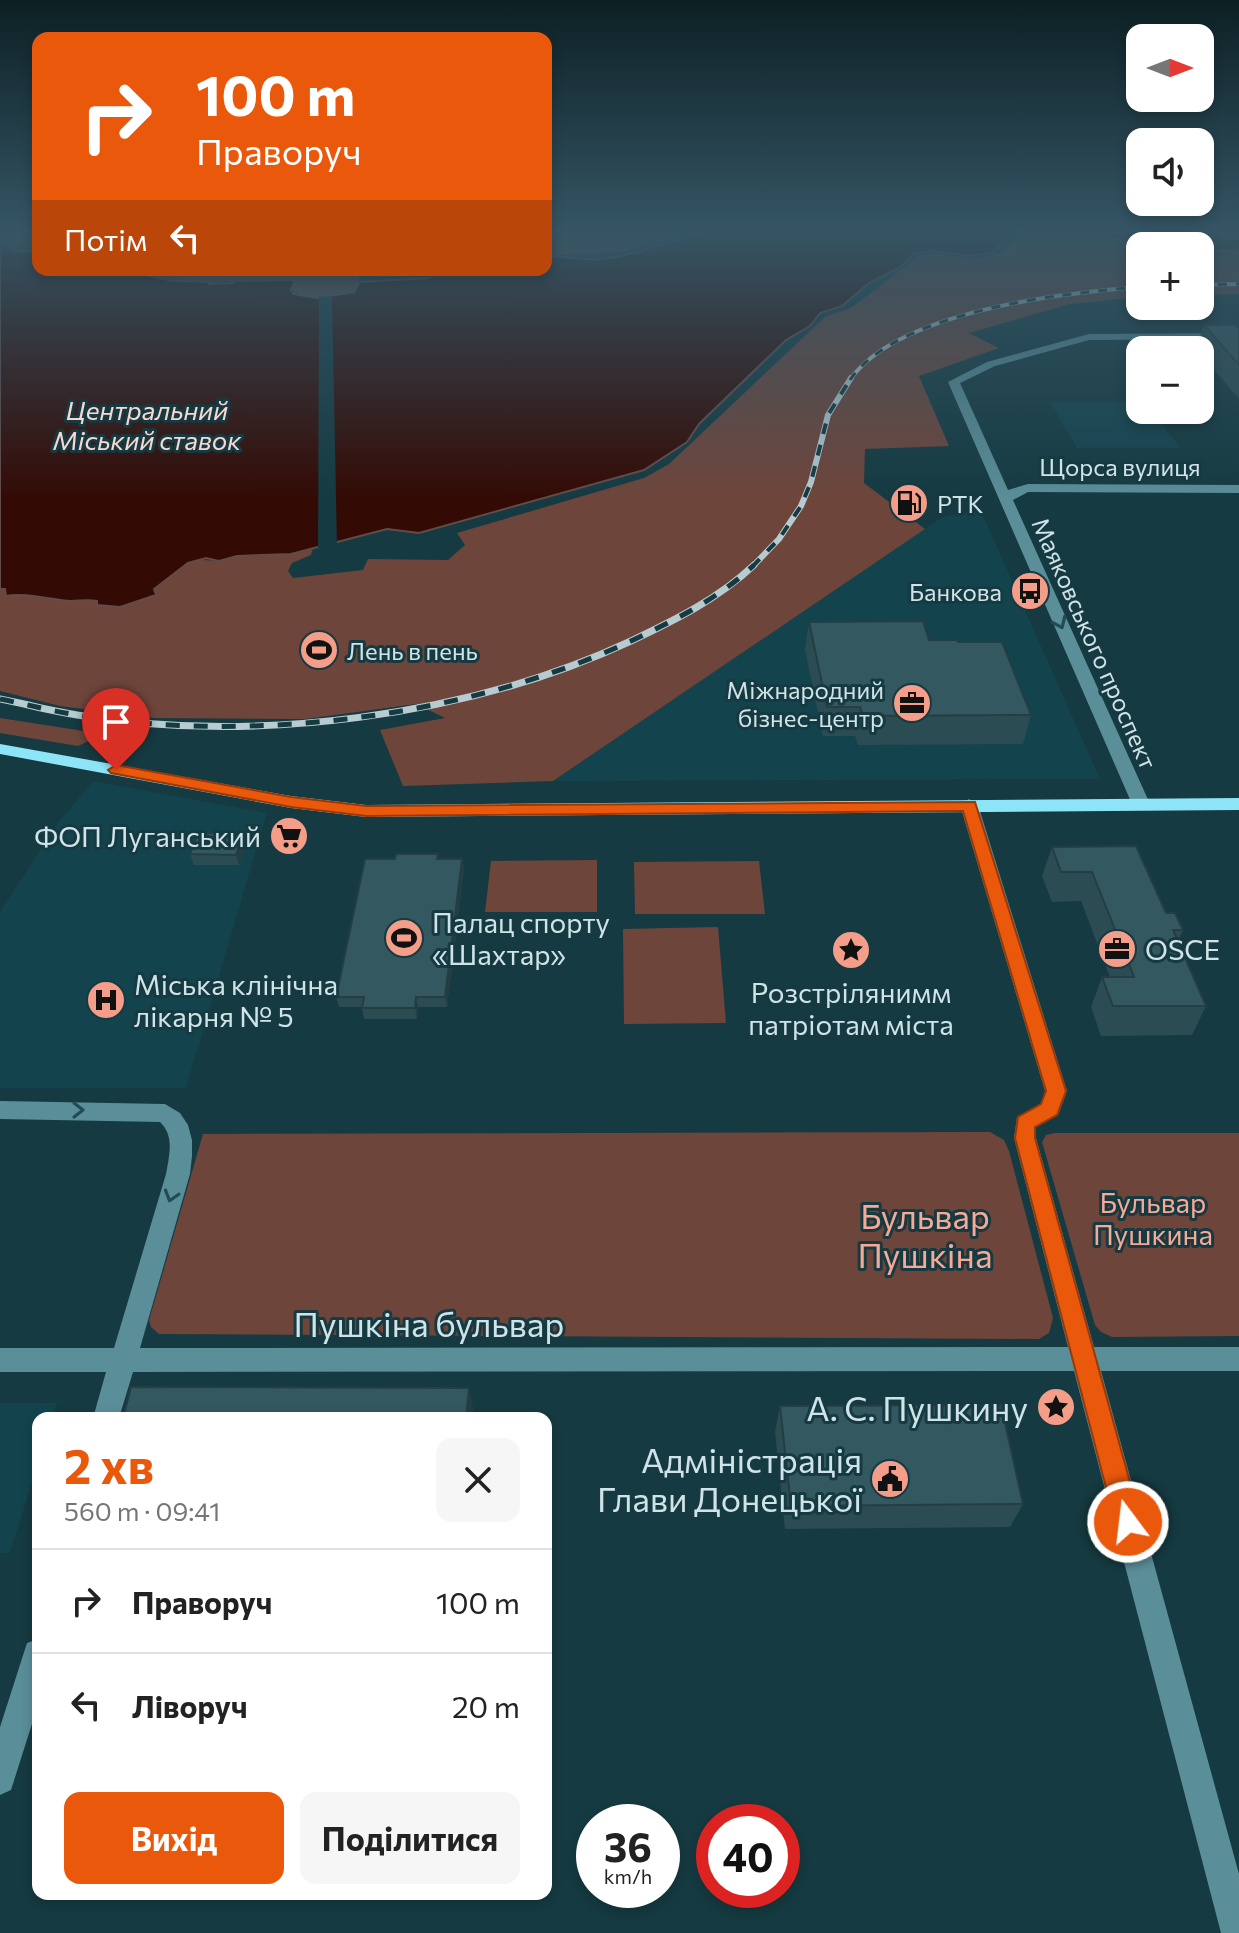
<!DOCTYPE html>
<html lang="uk">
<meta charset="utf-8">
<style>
:root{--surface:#fff;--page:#f6f6f6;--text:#222;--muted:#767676;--line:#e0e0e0;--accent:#ea580c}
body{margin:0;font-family:Commissioner,sans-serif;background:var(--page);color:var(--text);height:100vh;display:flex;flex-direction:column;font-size:30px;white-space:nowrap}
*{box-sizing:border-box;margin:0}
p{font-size:26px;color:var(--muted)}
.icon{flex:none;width:44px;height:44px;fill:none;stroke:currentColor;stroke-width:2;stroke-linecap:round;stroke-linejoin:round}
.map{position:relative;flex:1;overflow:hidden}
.side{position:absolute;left:32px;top:1412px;width:520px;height:488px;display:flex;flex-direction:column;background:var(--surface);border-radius:16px;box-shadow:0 4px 12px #0003}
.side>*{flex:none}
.banner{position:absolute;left:32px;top:32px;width:520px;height:244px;border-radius:16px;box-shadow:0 4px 12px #0003;background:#ea580c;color:#fff;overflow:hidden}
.needle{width:52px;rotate:90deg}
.controls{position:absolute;left:1126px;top:24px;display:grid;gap:16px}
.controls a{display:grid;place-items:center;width:88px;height:88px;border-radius:16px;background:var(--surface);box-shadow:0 4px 12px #0003;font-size:40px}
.speed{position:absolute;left:576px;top:1804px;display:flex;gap:16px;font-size:40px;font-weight:700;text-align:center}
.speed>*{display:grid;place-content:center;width:104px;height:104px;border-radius:50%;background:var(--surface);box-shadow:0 4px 12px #0003;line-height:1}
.speed small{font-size:20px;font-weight:400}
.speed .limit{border:12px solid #d22;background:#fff;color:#111}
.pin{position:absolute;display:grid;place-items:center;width:68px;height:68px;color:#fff;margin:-82px -34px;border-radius:50% 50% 50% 0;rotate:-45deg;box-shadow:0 0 8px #0007}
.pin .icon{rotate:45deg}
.me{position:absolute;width:88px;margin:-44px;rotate:345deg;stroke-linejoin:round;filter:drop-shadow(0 0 6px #0008)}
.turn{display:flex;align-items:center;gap:28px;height:168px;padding:0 32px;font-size:36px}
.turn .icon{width:104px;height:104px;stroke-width:2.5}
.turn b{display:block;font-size:56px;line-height:68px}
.then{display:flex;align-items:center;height:76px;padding:0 32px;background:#0003;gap:16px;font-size:30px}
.round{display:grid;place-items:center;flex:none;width:84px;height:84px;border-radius:16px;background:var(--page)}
.head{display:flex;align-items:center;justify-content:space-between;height:136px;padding:0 32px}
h1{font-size:48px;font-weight:700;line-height:60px;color:var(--accent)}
.cta{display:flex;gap:16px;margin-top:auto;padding:16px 32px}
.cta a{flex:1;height:92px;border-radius:16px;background:var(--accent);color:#fff;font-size:32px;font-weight:700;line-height:92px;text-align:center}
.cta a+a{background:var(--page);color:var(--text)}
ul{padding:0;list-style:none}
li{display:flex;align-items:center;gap:24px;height:104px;padding:0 32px;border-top:2px solid var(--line)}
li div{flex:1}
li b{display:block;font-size:30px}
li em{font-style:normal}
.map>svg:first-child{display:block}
.built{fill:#13444e}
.green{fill:#6e453b}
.water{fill:#330a04;stroke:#624b48;stroke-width:2}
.pier{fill:#153a41}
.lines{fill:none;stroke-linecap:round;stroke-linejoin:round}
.river{fill:#330a04;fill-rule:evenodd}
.minor{fill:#5a8e99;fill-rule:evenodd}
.major{fill:#8ee4f7;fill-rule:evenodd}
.rail-far2-casing{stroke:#b7ccd1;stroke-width:4}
.rail-far1-casing{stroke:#b7ccd1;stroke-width:6}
.rail-casing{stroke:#b7ccd1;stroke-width:7}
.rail-far2{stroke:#153a41;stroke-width:3;stroke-dasharray:9;stroke-linecap:butt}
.rail-far1{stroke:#153a41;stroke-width:4;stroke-dasharray:11;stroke-linecap:butt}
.rail{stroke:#153a41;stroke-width:5;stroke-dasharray:14;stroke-linecap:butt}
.wall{fill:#2c4c53}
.shaded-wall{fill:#243e43}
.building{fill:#335860;stroke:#243e43;stroke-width:2}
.oneway{stroke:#234b53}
.route{fill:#ea580c;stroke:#983908;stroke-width:2}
.labels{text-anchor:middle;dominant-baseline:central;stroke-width:6;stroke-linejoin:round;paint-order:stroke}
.far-street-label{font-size:24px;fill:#d0e3e8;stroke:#153a41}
.far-poi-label{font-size:24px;fill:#d0e3e8;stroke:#153a41;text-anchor:start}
.far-water-label{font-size:26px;font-style:italic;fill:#fad8d0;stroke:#153a41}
.poi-label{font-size:28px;fill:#d0e3e8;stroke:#153a41;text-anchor:start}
.park-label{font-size:28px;fill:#f8a996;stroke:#153a41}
.near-park-label{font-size:34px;fill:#f8a996;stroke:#153a41}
.near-street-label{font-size:34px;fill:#d0e3e8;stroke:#153a41}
.near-poi-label{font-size:34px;fill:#d0e3e8;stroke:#153a41;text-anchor:end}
</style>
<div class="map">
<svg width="1239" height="1933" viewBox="0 0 1239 1933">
<rect width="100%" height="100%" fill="#153a41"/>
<path class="built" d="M 1050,402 L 1140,402 L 1140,410 L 1152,410 L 1180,448 L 1077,448 Z
M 981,511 L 1100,779 L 553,781 L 944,516 Z
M 93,781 L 267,813 L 186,1088 L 0,1088 L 0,912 L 58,823 Z
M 0,1403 L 57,1403 L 53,1418 L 38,1418 L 38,1464 L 10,1553 L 0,1553 Z"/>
<path class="green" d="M 0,230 L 38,230 L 38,250 L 0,242 Z
M 546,230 L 693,230 L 622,252 L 546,256 Z
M 1037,230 L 1239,230 L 1239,294 L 1200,295 L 1200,246 L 1140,246 L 1140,297 L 1070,304 L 969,333 L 999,348 L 919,376 L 949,446 L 865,449 L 864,483 L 925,529 L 553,781 L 403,786 L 380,730 L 445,718 L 416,704 L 305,719 L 153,718 L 60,706 L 0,691 L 0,589 L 6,589 L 6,596 C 27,592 51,600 71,601 C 81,601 88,599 98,601 L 97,605 L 120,607 L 156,595 L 153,589 C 165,582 178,568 189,563 C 199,558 209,561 220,561 C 226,560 232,556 238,556 C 264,554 288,555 313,548 L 311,555 L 292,563 L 288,571 L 293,578 L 363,570 L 368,559 L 448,560 L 465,545 L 457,533 L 644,478 L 669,464 L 826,316 L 851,308 L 920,255 L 940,254 L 975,259 L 1001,253 L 1018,236 Z
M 122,270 L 360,270 L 358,289 L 354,292 C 335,297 308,303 292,290 L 295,280 L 189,282 Z
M 0,718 L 103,734 L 78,746 L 0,733 Z
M 597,860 L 597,912 L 485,912 L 491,861 Z
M 759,861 L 765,914 L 635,914 L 634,862 Z
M 718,927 L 726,1023 L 624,1024 L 623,929 Z
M 990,1132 L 1004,1140 L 1009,1151 L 1053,1318 L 1049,1333 L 1039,1339 L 159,1334 L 151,1327 L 149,1320 L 203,1134 Z
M 1055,1133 L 1239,1133 L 1239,1336 L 1112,1337 L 1101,1332 L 1095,1325 L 1042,1142 L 1046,1135 Z"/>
<path class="water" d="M 703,230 L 1028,230 L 1010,235 L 993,252 L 971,256 L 931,251 L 914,253 L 901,267 L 869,283 L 842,306 L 820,313 L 810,326 L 786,340 L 699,424 L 687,442 L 644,470 L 419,533 L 387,529 L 291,554 L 237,556 L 219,561 L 206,558 L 188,563 L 154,589 L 156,595 L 120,607 L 97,605 L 97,601 C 87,599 80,601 71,601 C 52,600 24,592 6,596 L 5,589 L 0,589 L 0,243 L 16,246 L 9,247 L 13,251 L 38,251 L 38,270 L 108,270 L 125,274 L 126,271 L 173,281 L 213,282 L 208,284 L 234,283 L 230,281 L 295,280 L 291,290 L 294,294 L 317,298 L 354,292 L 360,282 L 429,278 L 441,270 L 546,270 L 546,257 C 565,255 583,261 602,259 C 631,256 676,241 703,230 Z"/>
<path class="pier" d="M 332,296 L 337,547 L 318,552 L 319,297 Z"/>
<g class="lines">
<path class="river" d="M 1093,230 C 1142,230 1190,237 1239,240 L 1239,250 L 1167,246 L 1102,235 Z"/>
<path class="minor" d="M 1239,333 L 1239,339 L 1089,340 L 995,366 L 960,383 L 1008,490 L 1028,484 L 1239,485 L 1239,493 L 1028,492 L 1013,500 L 1150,804 L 1141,810 L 1132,804 L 948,382 L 987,362 L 1089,334 Z
M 969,799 L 978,805 L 1067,1091 L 1058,1115 L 1036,1127 L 1036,1138 L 1094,1347 L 1239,1347 L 1239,1371 L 1101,1371 L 1239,1874 L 1239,1933 L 1221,1933 L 1074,1371 L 133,1372 L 119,1418 L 93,1418 L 106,1372 L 0,1372 L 0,1348 L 114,1348 L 166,1174 C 169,1156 175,1136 160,1122 L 0,1119 L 0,1101 L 165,1104 L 180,1113 L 188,1125 L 192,1140 L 192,1156 L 190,1174 L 140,1348 L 1068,1347 L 1014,1138 L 1017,1117 L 1041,1104 L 1045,1091 L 960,805 Z
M 38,1639 L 38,1705 L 11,1790 L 0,1795 L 0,1727 L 27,1643 Z"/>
<path class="major" d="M 0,744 L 291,796 L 366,805 L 1239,798 L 1239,810 L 366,817 L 291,808 L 0,754 Z"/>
<g class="rail-far2-casing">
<path id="rail-far2" d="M 1200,285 L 1239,284
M 850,380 C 897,311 1063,293 1140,287"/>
</g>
<g class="rail-far1-casing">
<path id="rail-far1" d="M 752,567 L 779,539 L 801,506 L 811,482 L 828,415 L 851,378"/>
</g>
<g class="rail-casing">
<path id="rail" d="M 0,699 C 26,704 51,711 77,715 C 254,744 468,717 631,641 C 675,620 718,599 754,565"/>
</g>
<use href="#rail-far2" class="rail-far2"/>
<use href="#rail-far1" class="rail-far1"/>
<use href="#rail" class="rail"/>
</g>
<path class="wall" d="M 354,270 L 449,270 L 401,277 L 355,276 Z
M 1204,325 L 1239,329 L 1239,399 L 1200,353 L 1200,350 L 1196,349 Z
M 809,622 L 929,640 L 958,642 L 1031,715 L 1023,744 L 858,745 L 855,736 L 823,736 L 805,650 Z
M 246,844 L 239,865 L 194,865 L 190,854 Z
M 1052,847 L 1166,913 L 1183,930 L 1178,941 L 1206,1006 L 1192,1035 L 1101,1036 L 1091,1007 L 1102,977 L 1110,977 L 1081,901 L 1052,902 L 1042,876 Z
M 438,859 L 462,859 L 464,869 L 447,1007 L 418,1007 L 417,1019 L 364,1019 L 362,1007 L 339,1007 L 336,997 Z
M 780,1406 L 1023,1504 L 1010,1527 L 785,1529 L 775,1432 Z"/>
<path class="shaded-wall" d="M 400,270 L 449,270 L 401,277 Z
M 243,834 L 246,844 L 239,865 L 236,855 Z
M 462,859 L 464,869 L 447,1007 L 445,997 Z
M 416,997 L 418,1007 L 417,1019 L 415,1008 Z
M 469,1388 L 475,1418 L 466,1418 Z"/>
<path class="building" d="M 1204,325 L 1235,325 L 1239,329 L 1239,365 Z
M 923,621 L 929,640 L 957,640 L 958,642 L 1002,642 L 1031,715 L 863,716 L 860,707 L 827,707 L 809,622 Z
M 198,833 L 243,834 L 236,855 L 190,854 Z
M 1136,846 L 1166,913 L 1175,913 L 1183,930 L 1173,930 L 1206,1006 L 1113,1006 L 1102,977 L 1134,977 L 1092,872 L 1061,872 L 1052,847 Z
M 396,854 L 438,854 L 437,859 L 462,859 L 445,997 L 416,997 L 415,1008 L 362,1008 L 364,997 L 336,997 L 365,859 L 395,859 Z
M 131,1387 L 469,1388 L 466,1418 L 123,1418 Z
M 1001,1405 L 1023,1504 L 791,1506 L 780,1406 Z"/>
<defs><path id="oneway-chevron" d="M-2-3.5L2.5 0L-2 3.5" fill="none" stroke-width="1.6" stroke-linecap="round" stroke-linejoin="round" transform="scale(2)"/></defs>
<g class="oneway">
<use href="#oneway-chevron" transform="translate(1060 623) rotate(66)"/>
<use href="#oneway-chevron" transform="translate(78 1110)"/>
<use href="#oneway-chevron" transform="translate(171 1196) rotate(107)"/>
</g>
<linearGradient id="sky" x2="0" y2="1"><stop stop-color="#0c2024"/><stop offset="0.46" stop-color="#355565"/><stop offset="1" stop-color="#355565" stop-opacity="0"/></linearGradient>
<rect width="1239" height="501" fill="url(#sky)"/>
<path class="route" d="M 116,765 L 291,797 L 366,806 L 975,802 L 1066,1091 L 1057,1115 L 1035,1127 L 1035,1138 L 1141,1522 L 1137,1532 L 1128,1535 L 1119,1532 L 1115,1522 L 1015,1138 L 1018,1117 L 1041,1104 L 1046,1091 L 963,811 L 366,816 L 291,807 L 111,773 L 108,770 Z"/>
<defs>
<g id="fuel-disc" transform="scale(2)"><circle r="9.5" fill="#f49e8a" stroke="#153a41"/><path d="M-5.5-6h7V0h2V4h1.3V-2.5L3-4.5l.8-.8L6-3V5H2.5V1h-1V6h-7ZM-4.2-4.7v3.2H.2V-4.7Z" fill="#111"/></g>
<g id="bus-disc" transform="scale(2)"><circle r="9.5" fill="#f49e8a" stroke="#153a41"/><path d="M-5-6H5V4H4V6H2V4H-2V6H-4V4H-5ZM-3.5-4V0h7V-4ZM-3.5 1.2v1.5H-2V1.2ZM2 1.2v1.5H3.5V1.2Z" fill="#111"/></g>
<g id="stadium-disc" transform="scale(2)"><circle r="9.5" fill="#f49e8a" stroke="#153a41"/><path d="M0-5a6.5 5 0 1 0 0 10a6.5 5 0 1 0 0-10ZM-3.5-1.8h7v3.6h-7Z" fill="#111"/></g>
<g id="office-disc" transform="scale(2)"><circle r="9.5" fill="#f49e8a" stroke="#153a41"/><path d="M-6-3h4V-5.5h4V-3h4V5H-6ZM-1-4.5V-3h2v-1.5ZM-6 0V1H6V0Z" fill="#111"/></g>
<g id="supermarket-disc" transform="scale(2)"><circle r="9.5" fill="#f49e8a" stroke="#153a41"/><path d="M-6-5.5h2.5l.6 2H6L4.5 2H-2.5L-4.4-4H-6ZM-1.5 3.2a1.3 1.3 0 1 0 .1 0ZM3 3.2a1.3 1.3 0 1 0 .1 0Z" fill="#111"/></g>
<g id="sight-disc" transform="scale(2)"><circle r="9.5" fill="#f49e8a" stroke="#153a41"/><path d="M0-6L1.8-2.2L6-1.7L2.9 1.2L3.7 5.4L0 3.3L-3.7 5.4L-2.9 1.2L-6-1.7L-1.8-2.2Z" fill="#111"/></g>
<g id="hospital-disc" transform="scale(2)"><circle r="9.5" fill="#f49e8a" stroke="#153a41"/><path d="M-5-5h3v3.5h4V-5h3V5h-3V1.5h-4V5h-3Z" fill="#111"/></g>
<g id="civic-disc" transform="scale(2)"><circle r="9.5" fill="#f49e8a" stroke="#153a41"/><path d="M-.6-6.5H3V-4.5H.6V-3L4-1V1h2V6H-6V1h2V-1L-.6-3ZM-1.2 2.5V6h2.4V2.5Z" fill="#111"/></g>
</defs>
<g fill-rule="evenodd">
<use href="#fuel-disc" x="909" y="503"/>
<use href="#bus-disc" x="1030" y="591"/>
<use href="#stadium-disc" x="319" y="650"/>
<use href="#office-disc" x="912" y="703"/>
<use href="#supermarket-disc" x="289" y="836"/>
<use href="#stadium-disc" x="404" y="938"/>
<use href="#office-disc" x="1117" y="949"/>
<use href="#sight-disc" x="851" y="950"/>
<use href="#hospital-disc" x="106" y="1000"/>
<use href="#sight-disc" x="1056" y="1407"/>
<use href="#civic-disc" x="890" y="1479"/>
</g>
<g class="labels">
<g class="far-street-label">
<text x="1120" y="466">Щорса вулиця</text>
<text transform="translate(1095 643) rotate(66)">Маяковського проспект</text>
</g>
<g class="far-poi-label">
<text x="937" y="503">РТК</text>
<text x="1002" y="591" text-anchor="end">Банкова</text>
<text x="347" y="650">Лень в пень</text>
<text x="884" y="689" text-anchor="end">Міжнародний<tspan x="884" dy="28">бізнес-центр</tspan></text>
</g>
<g class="far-water-label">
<text x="147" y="409">Центральний<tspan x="147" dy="30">Міський ставок</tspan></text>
</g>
<g class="poi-label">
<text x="261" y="836" text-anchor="end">ФОП Луганський</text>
<text x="432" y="922">Палац спорту<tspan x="432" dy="32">«Шахтар»</tspan></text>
<text x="1145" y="949">OSCE</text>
<text x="134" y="984">Міська клінічна<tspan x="134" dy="32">лікарня № 5</tspan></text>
<text x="851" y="992" text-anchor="middle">Розстрілянимм<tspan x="851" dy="32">патріотам міста</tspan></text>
</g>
<g class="park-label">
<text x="1153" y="1202">Бульвар<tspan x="1153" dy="32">Пушкина</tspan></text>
</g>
<g class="near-park-label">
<text x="925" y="1215">Бульвар<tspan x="925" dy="39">Пушкіна</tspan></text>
</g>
<g class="near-street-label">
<text x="429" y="1323">Пушкіна бульвар</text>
</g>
<g class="near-poi-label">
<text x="1028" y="1407">А. С. Пушкину</text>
<text x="862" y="1459">Адміністрація<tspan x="862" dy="39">Глави Донецької</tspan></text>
</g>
</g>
</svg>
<div class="controls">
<a><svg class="needle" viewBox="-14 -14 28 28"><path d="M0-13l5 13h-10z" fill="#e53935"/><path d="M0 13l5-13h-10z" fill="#767676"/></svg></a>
<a><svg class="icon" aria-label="sound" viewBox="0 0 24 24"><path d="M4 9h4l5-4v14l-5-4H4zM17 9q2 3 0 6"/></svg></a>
<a>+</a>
<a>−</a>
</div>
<div class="speed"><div>36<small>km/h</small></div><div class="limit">40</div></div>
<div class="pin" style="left:116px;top:770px;background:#d93025"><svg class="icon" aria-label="arrive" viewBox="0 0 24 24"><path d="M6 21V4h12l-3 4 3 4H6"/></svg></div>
<svg class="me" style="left:1128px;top:1522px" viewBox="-20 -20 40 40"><circle r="17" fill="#ea580c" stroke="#fff" stroke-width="3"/><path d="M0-11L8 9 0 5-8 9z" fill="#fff"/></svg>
<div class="banner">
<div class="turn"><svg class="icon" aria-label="right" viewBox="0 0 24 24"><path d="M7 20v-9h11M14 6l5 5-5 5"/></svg><div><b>100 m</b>Праворуч</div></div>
<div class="then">Потім<svg class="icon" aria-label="left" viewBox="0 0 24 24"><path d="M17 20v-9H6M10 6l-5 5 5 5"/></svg></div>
</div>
<section class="side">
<div class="head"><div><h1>2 хв</h1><p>560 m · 09:41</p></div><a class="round"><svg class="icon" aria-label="close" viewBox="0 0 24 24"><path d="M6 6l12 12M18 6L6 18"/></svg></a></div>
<ul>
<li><svg class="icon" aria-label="right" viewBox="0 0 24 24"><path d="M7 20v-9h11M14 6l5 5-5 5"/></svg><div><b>Праворуч</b></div><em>100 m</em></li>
<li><svg class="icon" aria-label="left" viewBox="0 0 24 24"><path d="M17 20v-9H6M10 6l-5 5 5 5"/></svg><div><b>Ліворуч</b></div><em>20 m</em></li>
</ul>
<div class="cta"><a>Вихід</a><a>Поділитися</a></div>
</section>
</div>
